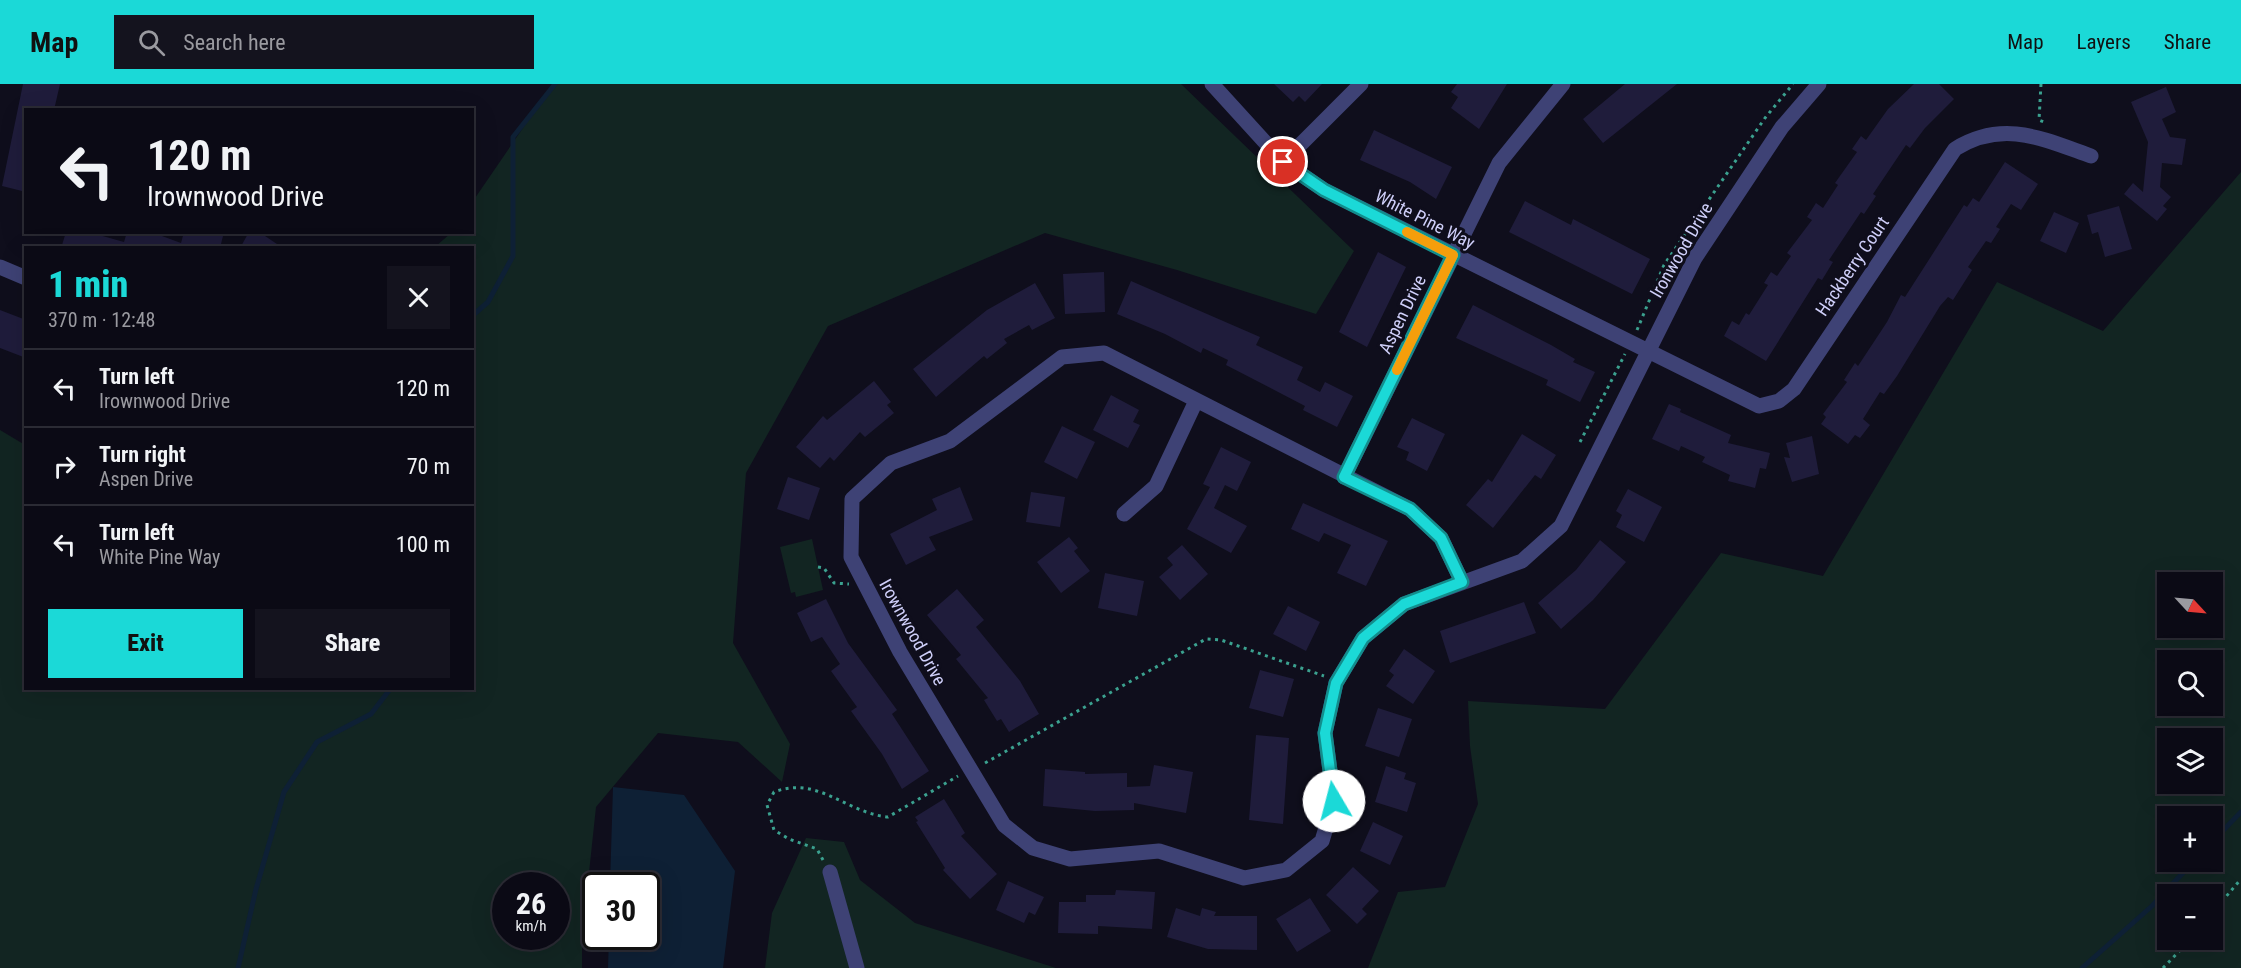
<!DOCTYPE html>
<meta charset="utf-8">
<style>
:root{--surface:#0b0a15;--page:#14131e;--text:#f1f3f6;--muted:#9a9aa0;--line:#2b2b34;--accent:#1bd9d7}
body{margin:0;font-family:"Roboto Condensed",sans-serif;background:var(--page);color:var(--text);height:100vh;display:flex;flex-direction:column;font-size:22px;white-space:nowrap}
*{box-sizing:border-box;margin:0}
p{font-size:20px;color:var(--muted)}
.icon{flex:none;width:33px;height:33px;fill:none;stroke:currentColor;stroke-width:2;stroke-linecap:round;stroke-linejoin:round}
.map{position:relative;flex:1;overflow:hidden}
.drawer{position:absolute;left:24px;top:162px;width:450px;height:444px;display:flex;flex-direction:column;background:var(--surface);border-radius:0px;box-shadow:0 6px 24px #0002,0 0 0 2px var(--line)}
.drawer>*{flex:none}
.guide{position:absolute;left:24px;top:24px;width:450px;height:126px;border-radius:0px;box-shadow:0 6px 24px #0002,0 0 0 2px var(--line);background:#0b0a15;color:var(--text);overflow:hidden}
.needle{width:39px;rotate:116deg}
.tools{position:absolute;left:2157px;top:488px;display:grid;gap:12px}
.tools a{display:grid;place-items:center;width:66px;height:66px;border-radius:0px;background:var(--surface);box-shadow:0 6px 24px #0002,0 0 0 2px var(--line);font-size:30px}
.speed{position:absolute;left:492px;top:788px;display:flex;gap:12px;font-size:30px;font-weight:700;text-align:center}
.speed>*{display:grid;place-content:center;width:78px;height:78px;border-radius:50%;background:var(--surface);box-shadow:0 6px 24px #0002,0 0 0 2px var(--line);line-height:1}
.speed small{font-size:15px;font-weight:400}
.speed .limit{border:3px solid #111;border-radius:9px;background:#fff;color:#111}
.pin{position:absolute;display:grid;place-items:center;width:51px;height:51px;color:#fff;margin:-26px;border:3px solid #fff;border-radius:50%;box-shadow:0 2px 6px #0007}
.me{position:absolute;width:66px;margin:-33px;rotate:352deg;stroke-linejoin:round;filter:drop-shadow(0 0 4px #0008)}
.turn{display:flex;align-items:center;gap:21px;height:126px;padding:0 24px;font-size:27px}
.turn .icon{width:78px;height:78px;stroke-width:2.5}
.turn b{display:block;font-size:42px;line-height:51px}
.round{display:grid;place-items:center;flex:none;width:63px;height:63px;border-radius:0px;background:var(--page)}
.overview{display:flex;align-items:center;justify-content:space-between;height:102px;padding:0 24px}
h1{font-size:36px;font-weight:800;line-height:45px;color:var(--accent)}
.button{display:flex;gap:12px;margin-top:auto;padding:12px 24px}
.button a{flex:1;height:69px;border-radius:0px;background:var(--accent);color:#111;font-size:24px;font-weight:800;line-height:69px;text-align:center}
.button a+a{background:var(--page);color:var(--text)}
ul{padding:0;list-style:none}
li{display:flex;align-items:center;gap:18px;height:78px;padding:0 24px;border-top:2px solid var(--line)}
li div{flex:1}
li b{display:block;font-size:22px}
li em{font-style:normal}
header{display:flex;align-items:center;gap:36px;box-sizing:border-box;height:84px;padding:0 30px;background:var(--accent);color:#111}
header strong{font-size:28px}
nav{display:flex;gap:33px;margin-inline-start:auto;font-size:21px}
.search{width:420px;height:54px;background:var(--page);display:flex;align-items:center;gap:15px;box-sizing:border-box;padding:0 21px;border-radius:0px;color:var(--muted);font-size:22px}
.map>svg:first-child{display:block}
.green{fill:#122522;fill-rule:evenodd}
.water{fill:#0e2035}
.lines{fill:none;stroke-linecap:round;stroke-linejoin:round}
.stream{stroke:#0e2035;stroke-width:5}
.building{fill:#1f1c3b}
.path{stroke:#3ba18f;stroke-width:3;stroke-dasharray:3 4.5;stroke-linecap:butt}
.minor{stroke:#3e4275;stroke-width:15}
.route-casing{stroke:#128d8c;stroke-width:15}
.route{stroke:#1bd9d7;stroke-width:10}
.slow{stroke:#f59e0b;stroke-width:10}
.labels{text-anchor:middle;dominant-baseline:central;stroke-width:6;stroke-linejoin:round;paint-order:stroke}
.street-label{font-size:18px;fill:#cfcff9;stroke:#0f0e1c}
</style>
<header>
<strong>Map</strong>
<div class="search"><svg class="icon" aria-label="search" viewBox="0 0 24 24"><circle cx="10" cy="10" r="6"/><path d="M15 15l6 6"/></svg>Search here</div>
<nav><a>Map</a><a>Layers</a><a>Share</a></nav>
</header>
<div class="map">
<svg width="2241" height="884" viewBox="0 0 2241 884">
<rect width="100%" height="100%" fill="#0f0e1c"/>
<path class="green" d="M 553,0 L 1181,0 L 1354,167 L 1316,230 L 1177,186 L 1045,149 L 828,242 L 746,389 L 733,559 L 790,660 L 782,698 L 738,658 L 658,649 L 596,723 L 582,854 L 582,884 L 0,884 L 0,346 L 25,361 L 26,604 L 472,604 L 472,164 L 435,163 L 451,149 L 472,148 L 473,117 ZM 506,801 L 556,801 L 556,852 L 506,852 Z
M 2241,88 L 2241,884 L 1368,884 L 1398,808 L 1445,803 L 1478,720 L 1470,662 L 1468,617 L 1605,625 L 1721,469 L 1823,492 L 1997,198 L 2103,247 ZM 2168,498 L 2212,498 L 2212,543 L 2168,543 ZM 2168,576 L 2212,576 L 2212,621 L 2168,621 ZM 2168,654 L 2212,654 L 2212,699 L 2168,699 ZM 2168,732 L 2212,732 L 2212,777 L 2168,777 ZM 2168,810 L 2212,810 L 2212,855 L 2168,855 Z
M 812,455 L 823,506 L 796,513 L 795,508 L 791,509 L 780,463 Z
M 806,754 L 844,758 L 860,796 L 915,839 L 1056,884 L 765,884 L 772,829 Z"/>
<path class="water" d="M 613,703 L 684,711 L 735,787 L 723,884 L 608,884 L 609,852 L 646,852 L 646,801 L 610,801 Z"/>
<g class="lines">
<path class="stream" d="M 472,232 L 488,218 L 513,172 L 513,53 L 555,0
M 2212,758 L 2241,728
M 238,884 L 256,805 L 284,708 L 317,658 L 371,630 L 391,604
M 2082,884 L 2152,822 L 2194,777"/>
</g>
<path class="building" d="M 23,0 L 60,0 L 54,26 L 26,26 L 26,108 L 2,102 Z
M 1274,0 L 1322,0 L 1305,18 L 1299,12 L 1293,18 Z
M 1457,0 L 1507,0 L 1479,45 L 1451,24 L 1458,13 L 1451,8 Z
M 1625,0 L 1677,0 L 1603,59 L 1583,35 Z
M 1914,0 L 1939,0 L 1954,15 L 1925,44 L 1910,64 L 1906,61 L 1873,110 L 1876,112 L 1864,130 L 1861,128 L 1829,176 L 1833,178 L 1822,196 L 1818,194 L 1813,202 L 1766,277 L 1724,252 L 1732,237 L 1739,241 L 1746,229 L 1749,231 L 1768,201 L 1764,199 L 1771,188 L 1777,192 L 1791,172 L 1787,169 L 1812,136 L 1807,133 L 1816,119 L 1823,124 L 1838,101 L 1835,99 L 1857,68 L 1852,65 L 1861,52 L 1866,56 L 1888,25 Z
M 2166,3 L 2176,28 L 2162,35 L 2170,53 L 2186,55 L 2182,81 L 2162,79 L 2160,103 L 2171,113 L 2163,122 L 2167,125 L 2157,137 L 2124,110 L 2133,99 L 2143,108 L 2148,58 L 2131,18 Z
M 1374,46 L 1452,83 L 1436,115 L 1410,98 L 1360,76 Z
M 2005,78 L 2038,100 L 2021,126 L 2011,120 L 1996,143 L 2000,145 L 1991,159 L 1986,157 L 1968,183 L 1972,186 L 1953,216 L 1948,213 L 1940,222 L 1897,292 L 1884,310 L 1880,308 L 1863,335 L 1870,341 L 1860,354 L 1855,351 L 1848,360 L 1821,340 L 1826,333 L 1823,330 L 1847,298 L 1844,296 L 1855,279 L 1858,282 L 1887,238 L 1901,211 L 1905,213 L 1964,121 L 1967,123 L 1973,114 L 1979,118 Z
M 1525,117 L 1571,141 L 1573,135 L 1650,175 L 1632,210 L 1509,148 Z
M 2119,122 L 2132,165 L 2105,173 L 2098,148 L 2092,150 L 2087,131 Z
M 2054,128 L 2079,139 L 2066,169 L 2040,157 Z
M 66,148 L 100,148 L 99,151 L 124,158 L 127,148 L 151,148 L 181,159 L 184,148 L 224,148 L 220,164 L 70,164 L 62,161 Z
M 249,148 L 259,148 L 283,164 L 240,164 Z
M 1378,168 L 1406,183 L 1367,263 L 1339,248 Z
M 1104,188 L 1105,228 L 1065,230 L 1063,190 Z
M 1131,197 L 1260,253 L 1256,261 L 1303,283 L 1297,296 L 1320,308 L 1325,298 L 1353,312 L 1337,343 L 1303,326 L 1305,322 L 1226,281 L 1228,276 L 1203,264 L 1201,269 L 1165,250 L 1117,230 Z
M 1035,199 L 1055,234 L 1032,246 L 1029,241 L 1004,255 L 1007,259 L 987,275 L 984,272 L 936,313 L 913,285 L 987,226 Z
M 1473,221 L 1551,261 L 1575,275 L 1573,278 L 1595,288 L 1580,318 L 1546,301 L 1548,296 L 1456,254 Z
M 0,226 L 26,236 L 26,274 L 0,264 Z
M 874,297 L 891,318 L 887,321 L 894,329 L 865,353 L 860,348 L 834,377 L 830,373 L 820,384 L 796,363 L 823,332 L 827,336 Z
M 1111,311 L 1139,326 L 1133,338 L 1140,341 L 1128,364 L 1093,346 Z
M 1669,320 L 1681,325 L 1680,328 L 1731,351 L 1728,359 L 1770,369 L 1766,385 L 1760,384 L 1755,404 L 1728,397 L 1730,391 L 1702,378 L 1705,373 L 1681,362 L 1679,367 L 1652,355 Z
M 1412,334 L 1445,350 L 1427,387 L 1406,376 L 1409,368 L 1397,363 Z
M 1062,342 L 1095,358 L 1077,395 L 1044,378 Z
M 1522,350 L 1556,371 L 1541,395 L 1535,391 L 1493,444 L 1466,421 L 1488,395 L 1492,398 Z
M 1812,352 L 1819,390 L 1792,398 L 1784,373 L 1790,374 L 1786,359 Z
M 1221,363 L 1251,378 L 1237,407 L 1225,401 L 1214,424 L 1247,442 L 1231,469 L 1187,445 L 1210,403 L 1203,400 Z
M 788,393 L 820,404 L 809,436 L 777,425 Z
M 960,403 L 973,436 L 929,453 L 936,466 L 906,481 L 890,450 L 937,426 L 932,415 Z
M 1628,405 L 1662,423 L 1644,458 L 1616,443 L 1622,431 L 1616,427 Z
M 1031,408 L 1065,413 L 1060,443 L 1026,438 Z
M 1303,419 L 1388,457 L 1366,502 L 1337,489 L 1351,461 L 1324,449 L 1319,458 L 1291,445 Z
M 1069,453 L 1078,464 L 1074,467 L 1090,487 L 1061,509 L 1037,478 Z
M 1600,456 L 1626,478 L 1593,516 L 1561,545 L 1538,519 L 1576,486 Z
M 1182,461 L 1208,490 L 1180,516 L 1159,493 L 1173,481 L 1167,474 Z
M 1105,489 L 1144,497 L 1137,532 L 1098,524 Z
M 957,505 L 984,536 L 976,543 L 1020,597 L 1039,630 L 1009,648 L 1001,635 L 997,637 L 984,616 L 988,614 L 956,575 L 961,571 L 927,531 Z
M 826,515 L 848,559 L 897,626 L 892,630 L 929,687 L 902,705 L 882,670 L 851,627 L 857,623 L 831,587 L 840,580 L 822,553 L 811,558 L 797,529 Z
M 1524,518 L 1536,549 L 1450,579 L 1440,547 Z
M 1288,522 L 1320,538 L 1306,567 L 1273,550 Z
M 1404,565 L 1435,587 L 1413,620 L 1386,602 L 1394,591 L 1389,587 Z
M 1260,586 L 1294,595 L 1283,633 L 1249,624 Z
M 1378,624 L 1412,635 L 1399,673 L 1365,662 Z
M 1256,651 L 1289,654 L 1283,740 L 1249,736 Z
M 1154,681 L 1193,688 L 1186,729 L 1134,719 L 1134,726 L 1095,727 L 1043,722 L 1045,685 L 1085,688 L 1085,690 L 1127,689 L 1127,703 L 1150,702 Z
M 1386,682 L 1406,689 L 1404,695 L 1416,699 L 1407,728 L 1375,718 Z
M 944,715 L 965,749 L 961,752 L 997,790 L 970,815 L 943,786 L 945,784 L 916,738 L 918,737 L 915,733 Z
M 1373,738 L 1403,752 L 1390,781 L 1360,767 Z
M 1353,783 L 1379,807 L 1362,825 L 1367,830 L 1357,840 L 1326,811 Z
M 1008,797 L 1044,813 L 1035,831 L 1029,828 L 1024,839 L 996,826 Z
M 1116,806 L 1155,808 L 1152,845 L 1098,842 L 1098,850 L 1058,849 L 1059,818 L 1086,818 L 1086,811 L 1115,811 Z
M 1310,814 L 1331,847 L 1297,868 L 1276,835 Z
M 1176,824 L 1200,832 L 1202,824 L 1216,828 L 1214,832 L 1257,832 L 1257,866 L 1208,865 L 1167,853 Z"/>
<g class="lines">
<path class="path" d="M 2041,0 L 2039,36 L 2044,38
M 1637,246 L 1664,181 L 1765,34 L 1793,0
M 1580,358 L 1625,270
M 818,483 L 824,484 L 834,499 L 849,500
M 985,679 L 1206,555 L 1221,556 L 1324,592
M 823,776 L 817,765 L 789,755 L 774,746 L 767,721 L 774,708 C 818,691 846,729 888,733 L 958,692
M 2212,829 L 2241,795
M 2163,884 L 2191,855"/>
<path class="minor" d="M 1212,0 L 1283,78 L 1324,106 L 1759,322 L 1779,317 L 1794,305 L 1955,65 C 2003,35 2043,55 2091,72
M 1283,78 L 1361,0
M 0,183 L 26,194
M 1344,393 L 1499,79 L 1563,0
M 1124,430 L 1156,402 L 1196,317
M 1462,498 L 1441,454 L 1410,425 L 1104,269 L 1062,273 L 950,357 L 891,379 L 852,415 L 851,473 L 900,568 L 1004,741 L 1033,764 L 1070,775 L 1159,767 L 1244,794 L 1286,786 L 1322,757 L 1334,717 L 1325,649 L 1336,599 L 1363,554 L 1404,520 L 1522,477 L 1561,442 L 1695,174 L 1782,43 L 1819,0
M 830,788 L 857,884"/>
</g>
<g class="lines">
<g class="route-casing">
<path id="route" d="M 1283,78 L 1324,106 L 1453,171 L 1344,393 L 1410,425 L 1441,454 L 1462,498 L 1404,520 L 1363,554 L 1336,599 L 1325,649 L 1334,717"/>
</g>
<use href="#route" class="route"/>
<path class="slow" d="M 1397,286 L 1453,171 L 1407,148"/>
</g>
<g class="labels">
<g class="street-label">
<text transform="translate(1425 135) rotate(27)">White Pine Way</text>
<text transform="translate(1681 166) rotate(-60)">Ironwood Drive</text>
<text transform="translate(1852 182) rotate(-56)">Hackberry Court</text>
<text transform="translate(1402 230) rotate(-64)">Aspen Drive</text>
<text transform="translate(913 548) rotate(61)">Irownwood Drive</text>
</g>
</g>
</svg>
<div class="tools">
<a><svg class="needle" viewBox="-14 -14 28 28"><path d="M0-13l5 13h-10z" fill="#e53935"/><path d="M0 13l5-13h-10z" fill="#9a9aa0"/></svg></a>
<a><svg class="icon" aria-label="search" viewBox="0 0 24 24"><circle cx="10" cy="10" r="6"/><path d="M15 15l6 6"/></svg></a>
<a><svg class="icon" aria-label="layers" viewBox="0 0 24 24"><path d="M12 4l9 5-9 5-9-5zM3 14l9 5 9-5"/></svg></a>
<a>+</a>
<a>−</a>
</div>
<div class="speed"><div>26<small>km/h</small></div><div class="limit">30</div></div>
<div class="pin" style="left:1283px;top:78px;background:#d93025"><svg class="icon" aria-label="arrive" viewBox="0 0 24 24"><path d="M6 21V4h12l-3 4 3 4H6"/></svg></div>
<svg class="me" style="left:1334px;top:717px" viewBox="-20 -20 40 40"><circle r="19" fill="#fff"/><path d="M0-13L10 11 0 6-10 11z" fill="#1bd9d7"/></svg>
<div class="guide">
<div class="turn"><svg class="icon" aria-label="left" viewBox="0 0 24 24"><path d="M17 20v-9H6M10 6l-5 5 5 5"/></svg><div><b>120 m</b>Irownwood Drive</div></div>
</div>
<section class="drawer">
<div class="overview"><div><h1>1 min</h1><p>370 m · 12:48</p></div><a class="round"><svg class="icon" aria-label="close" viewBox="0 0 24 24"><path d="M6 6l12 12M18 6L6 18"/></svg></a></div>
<ul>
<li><svg class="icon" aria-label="left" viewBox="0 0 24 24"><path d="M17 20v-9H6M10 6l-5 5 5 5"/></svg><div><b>Turn left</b><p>Irownwood Drive</p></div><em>120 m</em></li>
<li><svg class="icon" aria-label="right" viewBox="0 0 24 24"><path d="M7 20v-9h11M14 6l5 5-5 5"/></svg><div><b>Turn right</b><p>Aspen Drive</p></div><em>70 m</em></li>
<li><svg class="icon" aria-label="left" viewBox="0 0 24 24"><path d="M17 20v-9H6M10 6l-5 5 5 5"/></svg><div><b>Turn left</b><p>White Pine Way</p></div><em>100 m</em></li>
</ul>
<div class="button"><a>Exit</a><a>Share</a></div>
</section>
</div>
